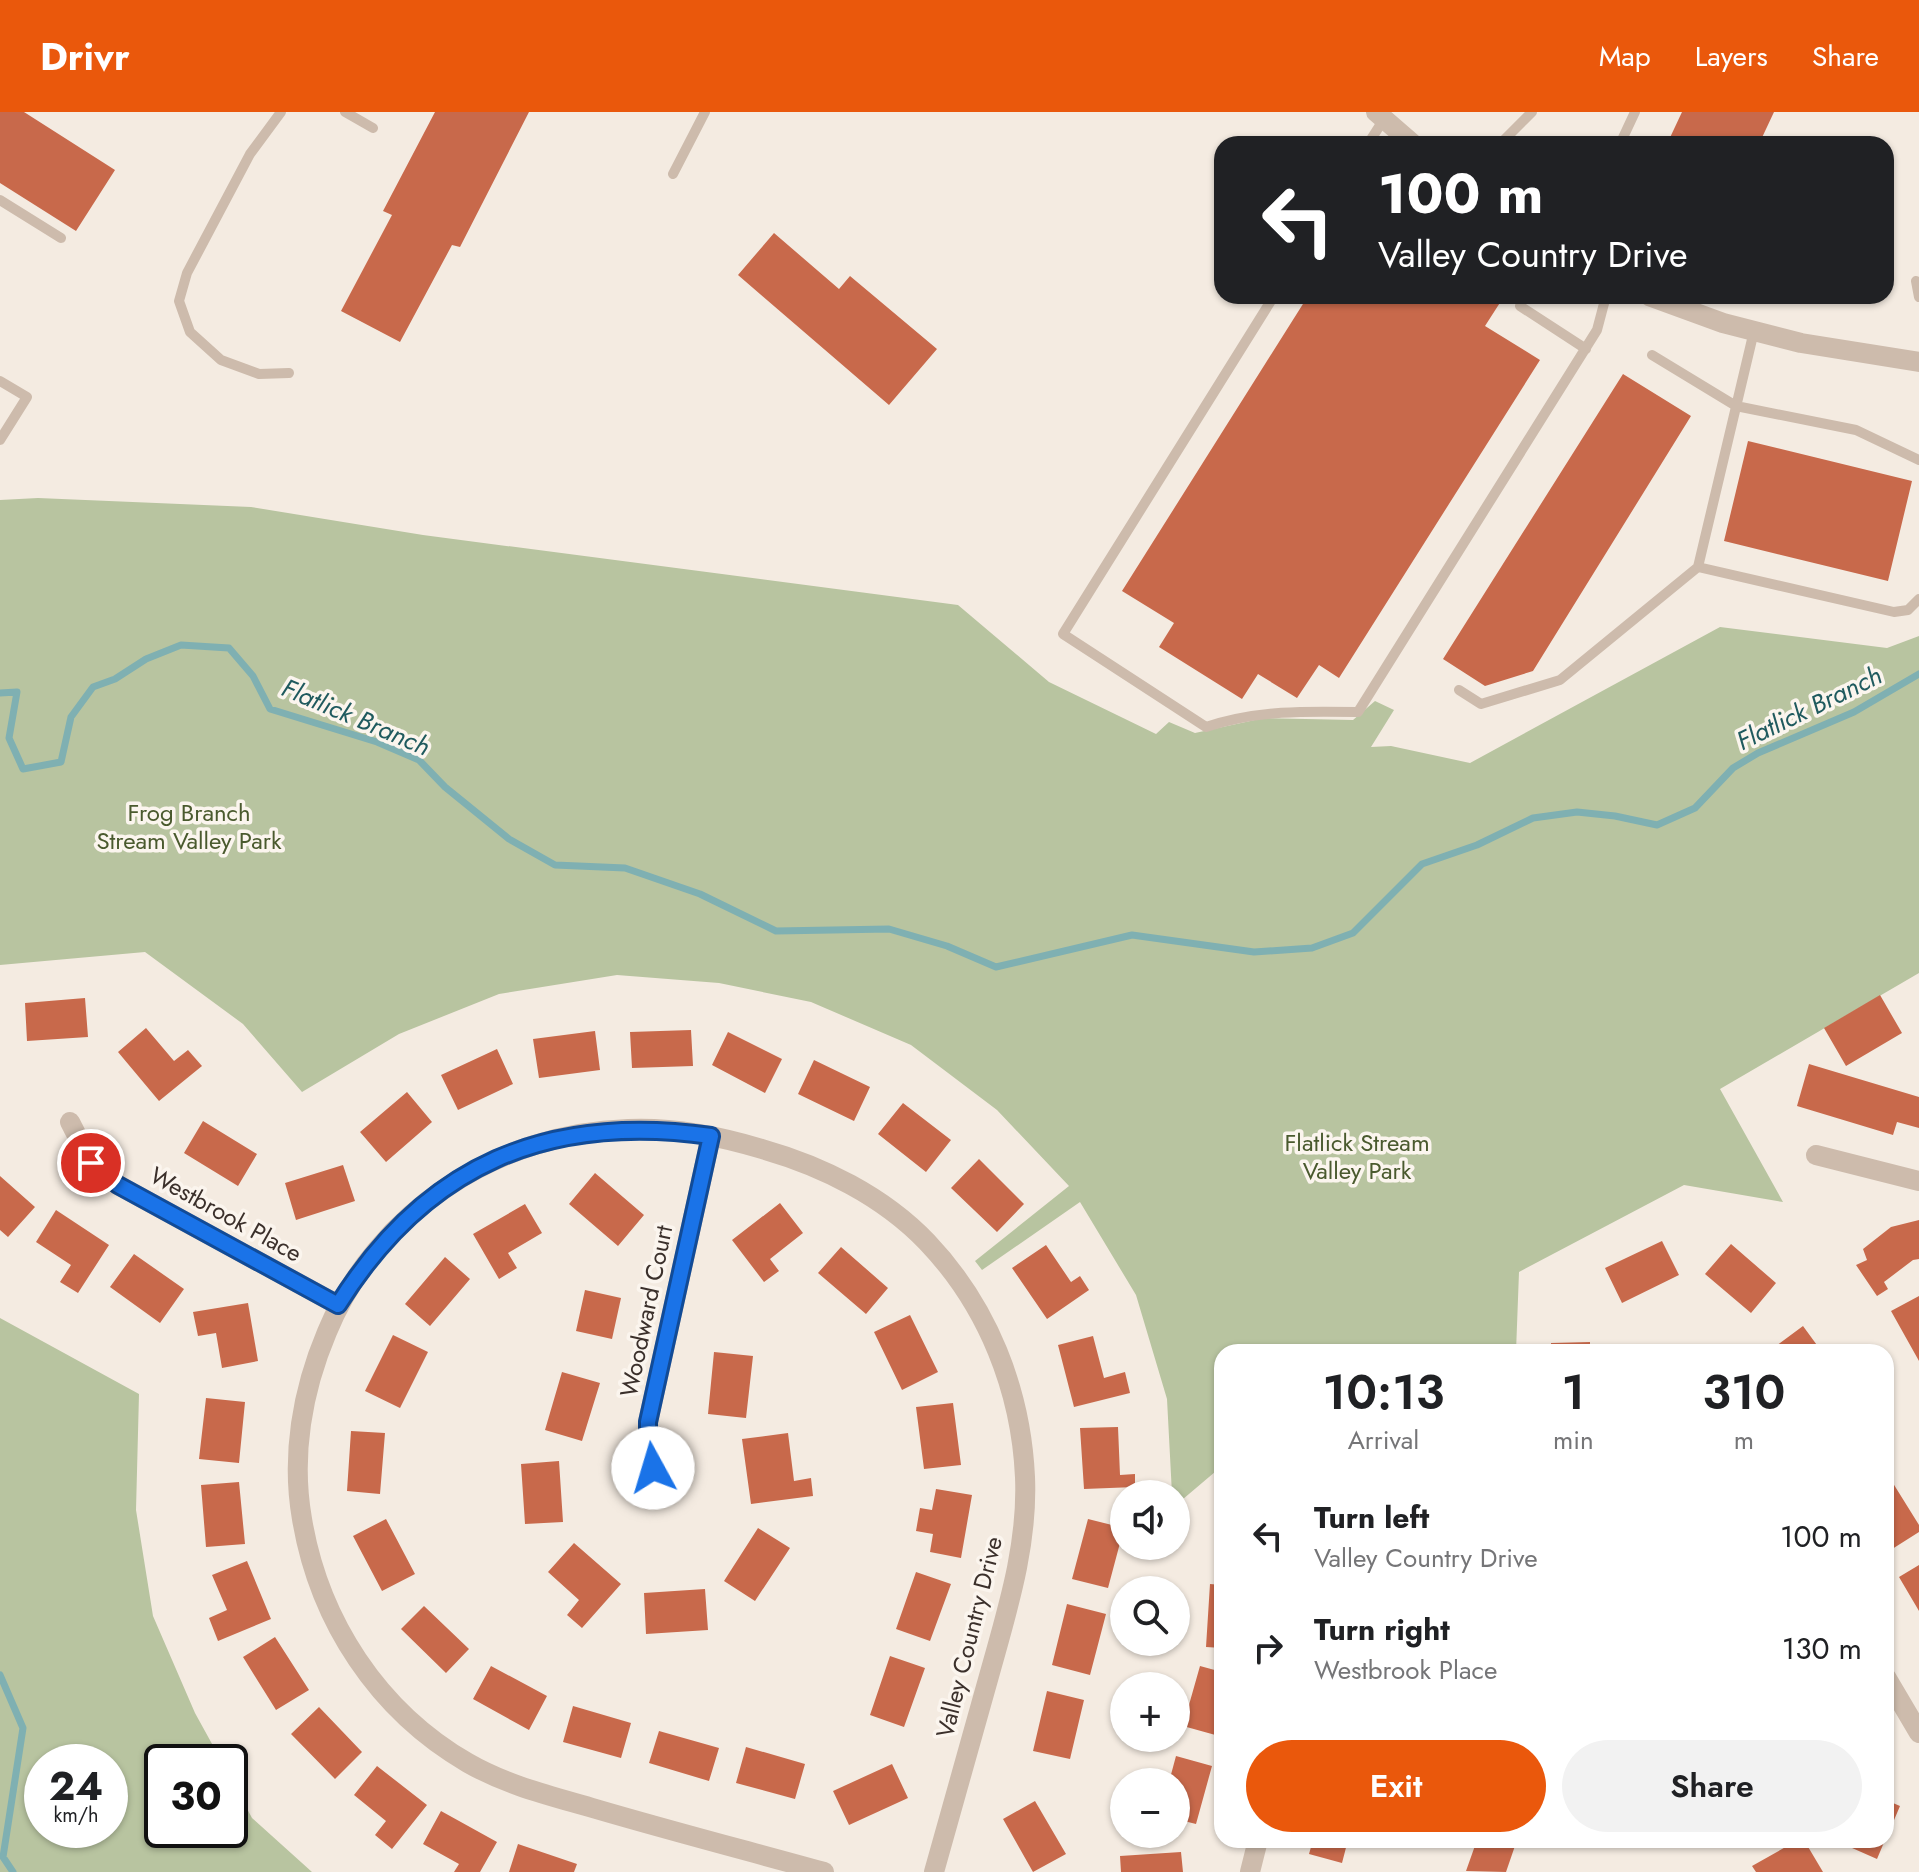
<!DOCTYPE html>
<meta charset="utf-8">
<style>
:root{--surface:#fff;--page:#f2f2f2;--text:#202124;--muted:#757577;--accent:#ea580c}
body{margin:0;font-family:Jost,sans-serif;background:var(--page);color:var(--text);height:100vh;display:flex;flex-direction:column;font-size:30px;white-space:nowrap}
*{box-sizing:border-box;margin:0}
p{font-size:26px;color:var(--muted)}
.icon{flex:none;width:44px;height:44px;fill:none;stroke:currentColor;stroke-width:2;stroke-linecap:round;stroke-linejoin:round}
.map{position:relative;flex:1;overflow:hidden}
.side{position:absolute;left:1214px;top:1232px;width:680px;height:504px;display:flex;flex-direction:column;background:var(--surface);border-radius:24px;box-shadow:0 2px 6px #0004}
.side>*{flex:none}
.top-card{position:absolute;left:1214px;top:24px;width:680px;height:168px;border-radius:24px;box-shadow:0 2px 6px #0004;background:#202124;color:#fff;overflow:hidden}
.controls{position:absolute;left:1110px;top:1368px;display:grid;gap:16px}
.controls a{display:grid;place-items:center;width:80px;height:80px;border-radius:50%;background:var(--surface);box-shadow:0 2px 6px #0004;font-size:40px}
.speed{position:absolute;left:24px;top:1632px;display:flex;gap:16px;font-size:40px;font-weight:700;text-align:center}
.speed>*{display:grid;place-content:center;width:104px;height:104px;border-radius:50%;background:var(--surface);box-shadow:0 2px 6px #0004;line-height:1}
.speed small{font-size:20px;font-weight:400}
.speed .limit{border:4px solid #111;border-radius:12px;background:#fff;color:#111}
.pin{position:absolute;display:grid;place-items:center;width:68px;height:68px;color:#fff;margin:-34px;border:4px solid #fff;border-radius:50%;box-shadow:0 2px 8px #0007}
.me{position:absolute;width:88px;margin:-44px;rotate:354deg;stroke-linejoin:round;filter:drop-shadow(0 0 6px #0008)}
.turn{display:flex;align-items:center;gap:28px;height:168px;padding:0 32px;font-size:36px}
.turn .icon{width:104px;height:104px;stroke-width:2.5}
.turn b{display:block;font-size:56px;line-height:68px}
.eta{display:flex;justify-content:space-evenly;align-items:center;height:136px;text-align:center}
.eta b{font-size:48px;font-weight:600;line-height:56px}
.primary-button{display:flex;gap:16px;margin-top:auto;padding:16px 32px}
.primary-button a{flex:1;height:92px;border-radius:48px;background:var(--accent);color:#fff;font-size:32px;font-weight:600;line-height:92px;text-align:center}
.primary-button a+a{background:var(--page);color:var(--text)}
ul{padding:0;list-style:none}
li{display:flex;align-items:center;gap:24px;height:112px;padding:0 32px}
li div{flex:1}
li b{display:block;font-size:30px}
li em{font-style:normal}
header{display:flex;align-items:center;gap:48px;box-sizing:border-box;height:112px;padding:0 40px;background:var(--accent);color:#fff}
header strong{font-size:38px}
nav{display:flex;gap:44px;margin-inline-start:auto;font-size:28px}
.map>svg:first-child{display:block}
.green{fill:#b8c4a0;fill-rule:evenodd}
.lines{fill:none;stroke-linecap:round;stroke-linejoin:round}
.stream{stroke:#7fb0b2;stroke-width:7}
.building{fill:#c8694b}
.lane{stroke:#cdbbac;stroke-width:10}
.street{stroke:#cdbbac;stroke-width:20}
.route-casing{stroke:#114b97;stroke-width:20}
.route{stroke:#1a73e8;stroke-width:14}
.labels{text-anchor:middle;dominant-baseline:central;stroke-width:7;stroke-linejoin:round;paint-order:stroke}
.park-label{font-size:24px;fill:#4a5a2e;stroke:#fbf5ee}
.street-label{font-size:24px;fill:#3b302b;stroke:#fbf5ee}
.water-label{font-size:26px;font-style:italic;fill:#1f5a5e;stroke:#fbf5ee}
</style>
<header>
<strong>Drivr</strong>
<nav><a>Map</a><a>Layers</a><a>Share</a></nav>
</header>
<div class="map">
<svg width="1919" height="1760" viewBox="0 0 1919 1760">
<rect width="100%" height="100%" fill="#f4ebe1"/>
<path class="green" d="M 38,386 L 251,395 L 423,423 L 958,493 L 1049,570 L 1156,622 L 1169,610 L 1195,621 L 1264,606 L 1353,608 L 1375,589 L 1394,598 L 1371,635 L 1391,634 L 1470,651 L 1720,515 L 1887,536 L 1919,524 L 1919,861 L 1720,977 L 1783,1090 L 1684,1073 L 1519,1160 L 1516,1240 L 1222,1240 L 1222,1354 L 1176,1393 L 1176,1382 L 1172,1382 L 1167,1287 L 1136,1183 L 1080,1090 L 982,1158 L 975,1149 L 1069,1074 L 997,998 L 911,933 L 811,890 L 719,871 L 617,863 L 499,882 L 399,922 L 302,980 L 243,912 L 145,840 L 0,853 L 0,388 Z
M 0,1206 L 139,1282 L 136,1398 L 153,1504 L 195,1601 L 222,1650 L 162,1650 L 162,1718 L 230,1718 L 230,1665 L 252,1706 L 312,1760 L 0,1760 ZM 110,1650 L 110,1718 L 42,1718 L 42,1650 Z"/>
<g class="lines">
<path class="stream" d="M 0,581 L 17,580 L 9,626 L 23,657 L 61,650 L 71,605 L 93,575 L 115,567 L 146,547 L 181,533 L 229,536 L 253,564 L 270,597 L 377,630 L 419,648 L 445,675 L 509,727 L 555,753 L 625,756 L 700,782 L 776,819 L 889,817 L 947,834 L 996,855 L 1132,823 L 1254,840 L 1312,836 L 1353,821 L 1422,752 L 1477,733 L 1533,706 L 1577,700 L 1615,704 L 1657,713 L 1695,696 L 1733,656 L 1758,641 L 1854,600 L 1919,562
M 0,1563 L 23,1616 L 3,1745 L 13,1760"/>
</g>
<path class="building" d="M 0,0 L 24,0 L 115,58 L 76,119 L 0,71 Z
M 435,0 L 529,0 L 460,135 L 452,133 L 400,230 L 341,199 L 392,103 L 383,99 Z
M 1682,0 L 1774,0 L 1759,32 L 1667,32 Z
M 774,121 L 839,177 L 850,164 L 937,237 L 889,293 L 738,163 Z
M 1308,184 L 1500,184 L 1503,186 L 1485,214 L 1540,248 L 1339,566 L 1319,553 L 1297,586 L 1258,562 L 1242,587 L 1159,535 L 1174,511 L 1122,479 Z
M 1623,262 L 1691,304 L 1533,559 L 1485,574 L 1443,547 Z
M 1748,329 L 1912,369 L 1888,469 L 1724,429 Z
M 1880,883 L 1902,921 L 1846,954 L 1824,916 Z
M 85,886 L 88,925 L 27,929 L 25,891 Z
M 146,916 L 174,949 L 188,938 L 202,954 L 159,989 L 118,940 Z
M 691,918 L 693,954 L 632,956 L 630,920 Z
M 595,919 L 600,958 L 539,966 L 533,927 Z
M 728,920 L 782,947 L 765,981 L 712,953 Z
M 497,937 L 513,972 L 458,998 L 441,963 Z
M 814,948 L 870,975 L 854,1009 L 798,982 Z
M 1809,952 L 1919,985 L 1919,1016 L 1897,1010 L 1893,1023 L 1797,994 Z
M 407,980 L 432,1010 L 386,1050 L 360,1020 Z
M 903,991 L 951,1028 L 926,1060 L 878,1022 Z
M 203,1009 L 257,1042 L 238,1074 L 184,1041 Z
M 979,1047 L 1024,1092 L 997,1120 L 951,1076 Z
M 343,1053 L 355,1089 L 296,1108 L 285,1071 Z
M 595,1061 L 644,1103 L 618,1134 L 569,1092 Z
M 0,1064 L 35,1095 L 8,1125 L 0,1118 Z
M 780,1091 L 803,1121 L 770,1147 L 779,1159 L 764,1170 L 732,1128 Z
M 525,1092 L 542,1121 L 508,1141 L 517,1156 L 499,1167 L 473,1122 Z
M 56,1098 L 109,1133 L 78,1181 L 60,1170 L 71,1153 L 36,1130 Z
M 1919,1108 L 1919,1147 L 1913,1148 L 1884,1170 L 1888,1177 L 1877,1184 L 1856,1153 L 1867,1148 L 1863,1137 L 1891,1115 Z
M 1662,1129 L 1679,1163 L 1622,1191 L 1605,1156 Z
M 1731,1132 L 1776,1171 L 1751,1201 L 1705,1162 Z
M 1046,1133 L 1071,1170 L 1080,1164 L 1089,1178 L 1047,1207 L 1012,1156 Z
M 841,1135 L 888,1176 L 866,1202 L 818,1161 Z
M 134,1142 L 184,1177 L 160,1211 L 110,1175 Z
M 445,1145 L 470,1167 L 430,1214 L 405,1192 Z
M 585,1178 L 621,1186 L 612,1227 L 576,1219 Z
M 1919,1184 L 1919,1249 L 1891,1199 Z
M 248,1191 L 258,1249 L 222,1256 L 216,1221 L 198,1224 L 193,1200 Z
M 910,1203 L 938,1260 L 902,1278 L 874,1220 Z
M 1803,1214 L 1822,1240 L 1768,1240 Z
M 393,1223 L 428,1240 L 400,1296 L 365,1279 Z
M 1093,1224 L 1104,1266 L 1125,1260 L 1130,1281 L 1074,1295 L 1058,1233 Z
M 1590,1230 L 1590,1240 L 1551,1240 L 1551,1231 Z
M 714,1240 L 753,1244 L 746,1306 L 708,1302 Z
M 562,1260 L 600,1271 L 582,1329 L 545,1318 Z
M 206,1286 L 245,1290 L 239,1351 L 199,1347 Z
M 953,1291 L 961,1353 L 924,1357 L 916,1295 Z
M 1118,1315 L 1120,1363 L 1135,1362 L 1135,1375 L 1084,1377 L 1080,1316 Z
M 351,1319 L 385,1321 L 380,1382 L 347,1379 Z
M 788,1321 L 794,1369 L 811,1366 L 813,1384 L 751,1392 L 742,1327 Z
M 559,1349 L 563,1410 L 525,1412 L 521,1352 Z
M 1891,1368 L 1919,1413 L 1919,1420 L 1889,1439 L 1886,1433 L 1886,1371 Z
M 239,1370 L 245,1432 L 206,1435 L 201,1373 Z
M 936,1377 L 972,1383 L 961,1446 L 930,1440 L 933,1422 L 916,1419 L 920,1396 L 932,1398 Z
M 386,1407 L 415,1462 L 382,1479 L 353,1424 Z
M 1088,1407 L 1124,1416 L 1108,1476 L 1072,1467 Z
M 758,1416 L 790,1436 L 755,1489 L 724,1469 Z
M 574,1431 L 621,1472 L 582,1516 L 567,1503 L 579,1488 L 548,1460 Z
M 247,1449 L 271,1507 L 218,1529 L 209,1506 L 227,1498 L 212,1463 Z
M 1919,1453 L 1919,1499 L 1899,1465 Z
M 916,1460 L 951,1472 L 930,1529 L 896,1517 Z
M 1210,1472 L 1222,1473 L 1222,1536 L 1206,1535 Z
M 705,1477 L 708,1518 L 646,1522 L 644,1481 Z
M 1067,1492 L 1106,1502 L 1090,1563 L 1052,1553 Z
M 424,1494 L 469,1537 L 446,1561 L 401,1517 Z
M 275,1525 L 309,1578 L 276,1598 L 243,1545 Z
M 890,1544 L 925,1556 L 904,1615 L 870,1603 Z
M 491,1554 L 547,1584 L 529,1618 L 473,1587 Z
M 1200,1554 L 1222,1560 L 1222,1613 L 1219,1624 L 1183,1614 Z
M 1047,1579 L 1084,1588 L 1070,1647 L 1033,1639 Z
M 573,1594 L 631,1611 L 621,1646 L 563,1630 Z
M 319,1595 L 362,1640 L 335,1667 L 291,1622 Z
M 659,1619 L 719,1636 L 709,1669 L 649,1651 Z
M 746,1635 L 805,1652 L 795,1687 L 736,1671 Z
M 1176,1644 L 1212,1654 L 1196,1712 L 1176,1707 L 1176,1670 L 1169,1670 Z
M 892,1652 L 908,1686 L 849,1713 L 833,1679 Z
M 377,1654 L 427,1693 L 392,1737 L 375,1723 L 386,1709 L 354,1683 Z
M 1886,1688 L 1900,1694 L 1886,1727 Z
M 1035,1689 L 1066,1742 L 1033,1760 L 1003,1707 Z
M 441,1699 L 497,1730 L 480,1760 L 454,1760 L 459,1752 L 423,1732 Z
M 1313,1728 L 1348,1728 L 1342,1751 L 1309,1742 Z
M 1477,1728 L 1517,1728 L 1506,1760 L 1466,1759 Z
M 1798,1728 L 1804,1728 L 1823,1760 L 1756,1760 L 1752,1754 Z
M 1844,1728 L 1885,1728 L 1877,1747 L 1843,1732 Z
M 518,1732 L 577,1752 L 574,1760 L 509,1760 Z
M 1181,1740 L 1183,1760 L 1121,1760 L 1120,1744 Z"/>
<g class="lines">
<path class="lane" d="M 281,0 L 250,42 L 187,161 L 179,189 L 190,220 L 221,248 L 259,262 L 289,261
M 345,0 L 373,16
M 1368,32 L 1384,7
M 1500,32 L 1532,0
M 1620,32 L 1635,0
M 673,62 L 705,0
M 0,88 L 61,126
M 1916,169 L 1919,185
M 1274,184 L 1063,522 L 1206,615 C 1257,598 1306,599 1358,600 L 1597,218 L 1606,184
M 1520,194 L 1586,237
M 1754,219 L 1698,455 L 1894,500 L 1908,498 L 1919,487
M 1652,243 L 1736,294 L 1856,318 L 1919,348
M 0,269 L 27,285 L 0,328
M 1459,578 L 1481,592 L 1560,568 L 1698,455"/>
<path class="street" d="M 1376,0 L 1413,32
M 1649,184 L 1723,211 L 1801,231 L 1919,250
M 70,1010 L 91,1051 L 118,1073 L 338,1193
M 1816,1043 L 1919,1069
M 665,1383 C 653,1358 648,1337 648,1310 L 711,1024
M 1886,1565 L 1919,1621
M 824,1760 C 748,1739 671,1719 596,1697 C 552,1684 508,1674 468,1651 C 378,1599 319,1509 302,1407 C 291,1344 302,1279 327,1220 C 377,1099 498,1021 628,1017 C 673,1015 719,1024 762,1037 C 822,1054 883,1084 927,1130 C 988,1194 1021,1278 1025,1365 C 1028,1434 1007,1499 989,1564 C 971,1629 952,1695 934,1760
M 1250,1760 L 1258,1728"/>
</g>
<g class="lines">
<g class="route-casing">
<path id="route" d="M 91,1051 L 118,1073 L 338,1193 C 426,1052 548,1001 711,1024 L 648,1310 L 648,1333 L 653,1356"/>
</g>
<use href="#route" class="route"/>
</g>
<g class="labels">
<g class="park-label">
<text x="189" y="700">Frog Branch<tspan x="189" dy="28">Stream Valley Park</tspan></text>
<text x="1357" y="1030">Flatlick Stream<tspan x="1357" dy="28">Valley Park</tspan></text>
</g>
<g class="street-label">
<text transform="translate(226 1102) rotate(29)">Westbrook Place</text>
<text transform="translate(646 1199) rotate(-78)">Woodward Court</text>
<text transform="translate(969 1525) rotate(-76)">Valley Country Drive</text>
</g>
<g class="water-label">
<text transform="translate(1809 596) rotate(-26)">Flatlick Branch</text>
<text transform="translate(356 605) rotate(23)">Flatlick Branch</text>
</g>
</g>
</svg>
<div class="controls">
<a><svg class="icon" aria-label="sound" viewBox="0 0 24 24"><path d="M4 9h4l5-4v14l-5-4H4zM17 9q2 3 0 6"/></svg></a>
<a><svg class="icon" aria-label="search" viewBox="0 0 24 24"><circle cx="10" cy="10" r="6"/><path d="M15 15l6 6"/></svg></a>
<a>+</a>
<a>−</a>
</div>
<div class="speed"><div>24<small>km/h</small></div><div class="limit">30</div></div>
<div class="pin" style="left:91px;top:1051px;background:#d93025"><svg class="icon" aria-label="arrive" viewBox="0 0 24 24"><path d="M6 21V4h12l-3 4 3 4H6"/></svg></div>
<svg class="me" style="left:653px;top:1356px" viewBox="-20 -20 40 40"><circle r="19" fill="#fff"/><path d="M0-13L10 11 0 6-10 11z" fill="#1a73e8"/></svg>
<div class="top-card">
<div class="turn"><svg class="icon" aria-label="left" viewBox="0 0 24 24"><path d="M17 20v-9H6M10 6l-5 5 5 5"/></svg><div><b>100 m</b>Valley Country Drive</div></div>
</div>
<section class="side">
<div class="eta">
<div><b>10:13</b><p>Arrival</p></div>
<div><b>1</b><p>min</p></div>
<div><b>310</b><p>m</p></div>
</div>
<ul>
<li><svg class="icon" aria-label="left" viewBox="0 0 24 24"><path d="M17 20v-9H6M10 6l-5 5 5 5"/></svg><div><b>Turn left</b><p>Valley Country Drive</p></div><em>100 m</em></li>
<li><svg class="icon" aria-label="right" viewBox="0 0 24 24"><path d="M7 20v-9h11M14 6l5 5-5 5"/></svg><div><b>Turn right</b><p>Westbrook Place</p></div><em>130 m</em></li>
</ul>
<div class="primary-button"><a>Exit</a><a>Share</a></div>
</section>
</div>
